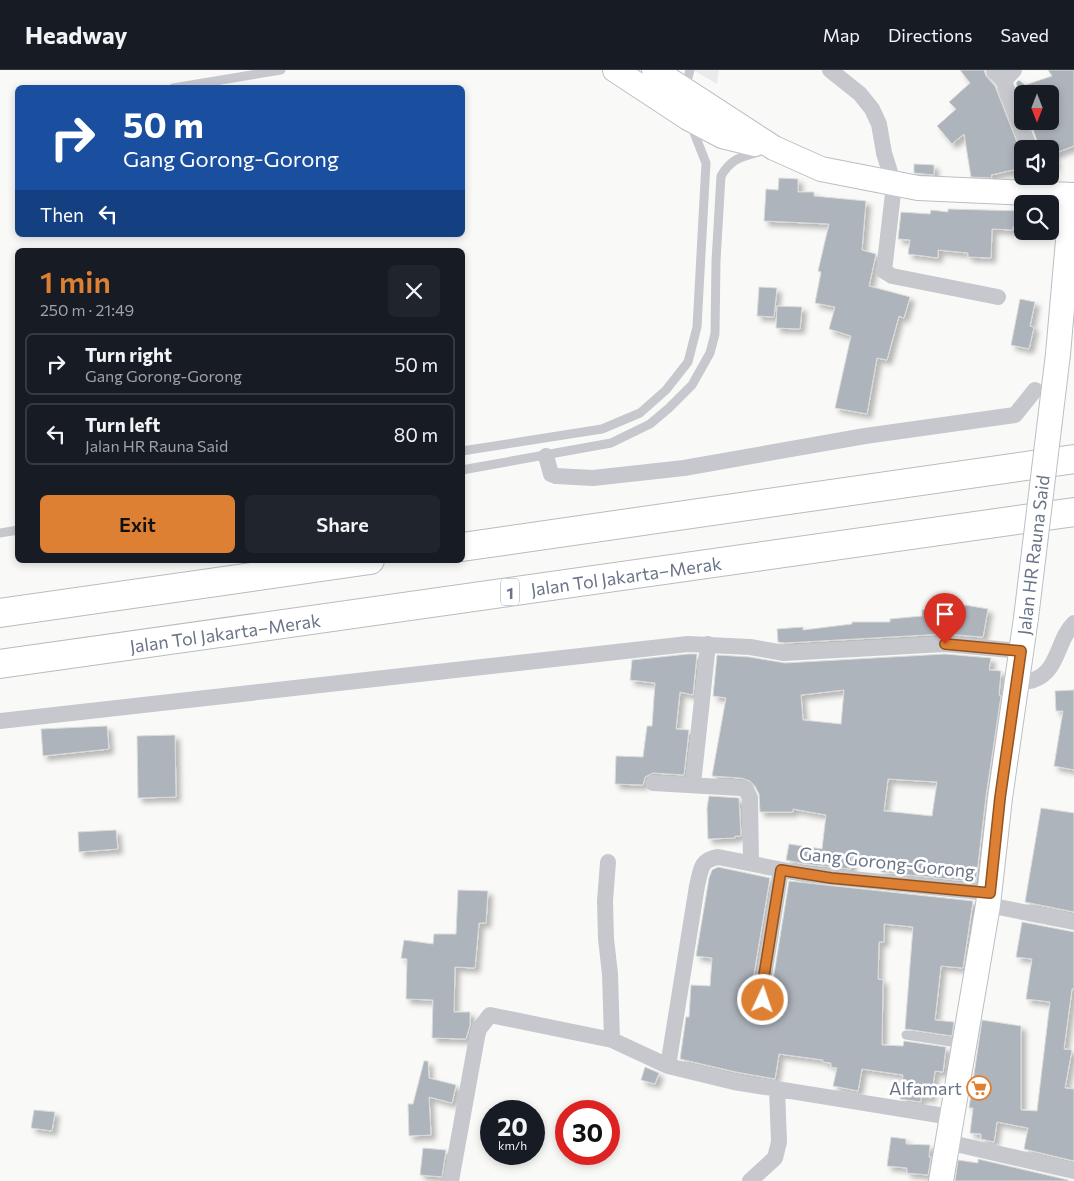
<!DOCTYPE html>
<meta charset="utf-8">
<style>
:root{--surface:#171b24;--page:#20242c;--text:#f1f3f6;--muted:#9ea1a6;--line:#363941;--accent:#de8034}
body{margin:0;font-family:Commissioner,sans-serif;background:var(--page);color:var(--text);height:100vh;display:flex;flex-direction:column;font-size:19px;white-space:nowrap}
*{box-sizing:border-box;margin:0}
p{font-size:16px;color:var(--muted)}
.icon{flex:none;width:28px;height:28px;fill:none;stroke:currentColor;stroke-width:2;stroke-linecap:round;stroke-linejoin:round}
.map{position:relative;flex:1;overflow:hidden}
.sheet{position:absolute;left:15px;top:178px;width:450px;height:315px;display:flex;flex-direction:column;background:var(--surface);border-radius:8px;box-shadow:0 2px 8px #0003}
.sheet>*{flex:none}
.guide{position:absolute;left:15px;top:15px;width:450px;height:152px;border-radius:8px;box-shadow:0 2px 8px #0003;background:#1a4fa0;color:#fff;overflow:hidden}
.needle{width:32px;rotate:180deg}
.fabs{position:absolute;left:1014px;top:15px;display:grid;gap:10px}
.fabs a{display:grid;place-items:center;width:45px;height:45px;border-radius:8px;background:var(--surface);box-shadow:0 2px 8px #0003;font-size:25px}
.speed{position:absolute;left:480px;top:1030px;display:flex;gap:10px;font-size:25px;font-weight:700;text-align:center}
.speed>*{display:grid;place-content:center;width:65px;height:65px;border-radius:50%;background:var(--surface);box-shadow:0 2px 8px #0003;line-height:1}
.speed small{font-size:12px;font-weight:400}
.speed .limit{border:8px solid #d22;background:#fff;color:#111}
.pin{position:absolute;display:grid;place-items:center;width:42px;height:42px;color:#fff;margin:-51px -21px;border-radius:50% 50% 50% 0;rotate:-45deg;box-shadow:0 0 5px #0007}
.pin .icon{rotate:45deg}
.me{position:absolute;width:55px;margin:-28px;rotate:3deg;stroke-linejoin:round;filter:drop-shadow(0 0 4px #0008)}
.turn{display:flex;align-items:center;gap:18px;height:105px;padding:0 25px;font-size:22px}
.turn .icon{width:65px;height:65px;stroke-width:2.5}
.turn b{display:block;font-size:35px;line-height:42px}
.then{display:flex;align-items:center;height:48px;padding:0 25px;background:#0003;gap:10px;font-size:19px}
.round{display:grid;place-items:center;flex:none;width:52px;height:52px;border-radius:8px;background:var(--page)}
.overview{display:flex;align-items:center;justify-content:space-between;height:85px;padding:0 25px}
h1{font-size:30px;font-weight:600;line-height:38px;color:var(--accent)}
.primary-button{display:flex;gap:10px;margin-top:auto;padding:10px 25px}
.primary-button a{flex:1;height:58px;border-radius:8px;background:var(--accent);color:#111;font-size:20px;font-weight:600;line-height:58px;text-align:center}
.primary-button a+a{background:var(--page);color:var(--text)}
ul{padding:0;list-style:none}
li{display:flex;align-items:center;gap:15px;height:62px;margin:0 10px 8px;padding:0 15px;border:2px solid var(--line);border-radius:8px}
li div{flex:1}
li b{display:block;font-size:19px}
li em{font-style:normal}
header{display:flex;align-items:center;gap:30px;box-sizing:border-box;height:70px;padding:0 25px;background:var(--surface);border-bottom:1px solid var(--line)}
header strong{font-size:24px}
nav{display:flex;gap:28px;margin-inline-start:auto;font-size:18px}
.map>svg:first-child{display:block}
.built{fill:#eaebeb}
.building{fill:#aeb4bc;stroke:#dbdcda;fill-rule:evenodd;filter:url(#shadow)}
.lines{fill:none;stroke-linecap:round;stroke-linejoin:round}
.secondary-casing{stroke:#babec4;stroke-width:26}
.highway-casing{stroke:#b9bbbf;stroke-width:30}
.lane{stroke:#c6c8cd;stroke-width:9}
.street{stroke:#c6c8cd;stroke-width:16}
.secondary{stroke:#fff;stroke-width:24}
.highway{stroke:#fff;stroke-width:28}
.secondary-bridge-casing{stroke:#babec4;stroke-width:26;stroke-linecap:butt}
.secondary-bridge{stroke:#fff;stroke-width:24}
.route-casing{stroke:#905322;stroke-width:12}
.route{stroke:#de8034;stroke-width:9}
.labels{text-anchor:middle;dominant-baseline:central;stroke-width:5;stroke-linejoin:round;paint-order:stroke}
.shield{fill:#fff;stroke:#979eac;stroke-width:1}
.shield-label{font-size:16px;font-weight:bold;fill:#6a7488}
.street-label{font-size:18px;fill:#6a7488;stroke:#fff}
.poi-label{font-size:18px;fill:#6a7488;stroke:#fff;text-anchor:end}
</style>
<header>
<strong>Headway</strong>
<nav><a>Map</a><a>Directions</a><a>Saved</a></nav>
</header>
<div class="map">
<svg width="1074" height="1111" viewBox="0 0 1074 1111">
<defs>
<filter id="shadow"><feDropShadow dx="4.5" dy="4.5" stdDeviation="2.5" flood-color="#0004"/></filter>
</defs>
<rect width="100%" height="100%" fill="#f9faf8"/>
<path class="built" d="M 693,0 L 719,0 L 717,14 Z"/>
<path class="building" d="M 960,0 L 984,0 L 986,6 L 995,16 L 1022,85 L 1022,98 L 991,105 L 992,108 L 971,107 L 964,64 L 952,74 L 937,56 L 956,39 L 949,32 L 970,13 Z
M 1048,0 L 1074,0 L 1074,76 L 1053,84 L 1055,95 L 1050,96 L 1050,79 L 1040,79 L 1030,51 L 1050,51 L 1050,24 L 1022,24 L 1022,31 L 1016,13 L 1019,10 L 1025,15 L 1052,6 Z
M 914,94 L 934,95 L 934,105 L 914,103 Z
M 779,108 L 798,109 L 798,122 L 814,122 L 814,126 L 866,131 L 862,180 L 876,184 L 869,216 L 910,227 L 904,248 L 899,246 L 887,290 L 877,288 L 867,344 L 835,338 L 851,266 L 829,259 L 835,237 L 815,233 L 821,202 L 818,201 L 829,154 L 764,151 L 766,119 L 778,120 Z
M 948,139 L 1022,141 L 1022,158 L 1013,157 L 1013,160 L 992,159 L 991,188 L 968,187 L 968,183 L 938,180 L 938,188 L 908,184 L 910,170 L 898,169 L 901,142 L 930,144 L 931,140 L 948,142 Z
M 759,217 L 777,218 L 774,247 L 757,246 Z
M 1020,229 L 1035,232 L 1030,256 L 1034,257 L 1029,279 L 1011,275 Z
M 777,236 L 802,237 L 800,259 L 776,258 Z
M 965,535 L 988,539 L 983,567 L 944,564 L 785,573 L 778,572 L 777,559 L 803,557 L 803,560 L 852,554 L 852,552 L 890,552 L 890,549 L 922,546 L 922,540 L 964,538 Z
M 688,584 L 697,584 L 693,625 L 680,622 L 676,659 L 689,660 L 684,705 L 653,703 L 645,707 L 643,715 L 615,714 L 616,686 L 643,687 L 647,656 L 652,656 L 655,613 L 630,610 L 632,590 Z
M 945,584 L 991,588 L 989,600 L 1001,601 L 999,625 L 1001,626 L 986,726 L 976,812 L 881,802 L 881,789 L 852,785 L 851,799 L 804,794 L 786,790 L 789,774 L 822,779 L 826,745 L 793,739 L 793,742 L 760,742 L 759,724 L 755,716 L 750,711 L 741,708 L 712,706 L 726,628 L 713,626 L 717,585 L 749,587 L 785,593 ZM 844,620 L 841,654 L 803,650 L 801,625 ZM 888,709 L 937,712 L 932,746 L 884,741 Z
M 1074,620 L 1074,700 L 1054,696 L 1063,641 L 1056,641 L 1055,621 Z
M 107,656 L 109,679 L 43,686 L 41,659 Z
M 175,665 L 176,727 L 138,728 L 137,666 Z
M 709,726 L 739,728 L 741,766 L 735,766 L 735,768 L 708,769 L 707,738 Z
M 1041,738 L 1074,743 L 1074,842 L 1025,832 Z
M 116,760 L 118,779 L 79,782 L 78,762 Z
M 718,797 L 770,808 L 751,922 L 756,939 L 759,943 L 764,945 L 772,942 L 775,937 L 771,923 L 789,811 L 973,831 L 963,898 L 941,896 L 935,950 L 954,952 L 952,966 L 905,959 L 913,857 L 884,854 L 884,872 L 879,872 L 878,909 L 883,910 L 882,975 L 903,976 L 904,971 L 946,977 L 943,1002 L 935,1001 L 931,1028 L 921,1026 L 921,1032 L 900,1029 L 903,1005 L 862,999 L 858,1021 L 833,1016 L 837,998 L 831,997 L 831,993 L 823,992 L 823,990 L 779,984 L 775,1009 L 736,1002 L 680,989 L 686,947 L 689,947 L 691,915 L 710,916 L 712,888 L 696,886 L 709,808 L 712,800 Z
M 458,820 L 488,821 L 486,853 L 479,853 L 475,898 L 455,897 L 454,942 L 470,942 L 470,955 L 466,969 L 432,968 L 433,930 L 406,929 L 407,889 L 401,888 L 404,870 L 433,874 L 434,864 L 456,864 Z
M 1022,852 L 1074,862 L 1074,919 L 1072,919 L 1064,979 L 1072,980 L 1065,1018 L 1074,1019 L 1074,1091 L 1024,1079 L 1028,1058 L 997,1052 L 994,1072 L 981,1069 L 981,1064 L 970,1063 L 973,1038 L 969,1038 L 982,950 L 1021,956 L 1021,1040 L 1037,1041 L 1050,932 L 1026,929 L 1032,889 L 1016,887 Z
M 424,991 L 428,991 L 429,1008 L 456,1015 L 452,1033 L 429,1027 L 431,1065 L 409,1066 L 408,1034 L 413,1034 Z
M 645,997 L 659,1003 L 655,1014 L 641,1010 Z
M 34,1040 L 55,1042 L 52,1061 L 31,1058 Z
M 891,1067 L 906,1069 L 906,1074 L 930,1075 L 929,1087 L 931,1087 L 928,1105 L 907,1103 L 907,1098 L 887,1096 Z
M 423,1078 L 446,1080 L 442,1107 L 420,1105 Z
M 978,1089 L 1068,1110 L 1068,1111 L 955,1111 L 958,1090 L 978,1093 Z"/>
<g class="lines">
<g class="secondary-casing">
<path id="secondary" d="M 615,0 L 688,48 L 722,66 L 755,74
M 654,0 L 774,78 L 821,99 L 918,118 L 1074,125
M 1058,284 L 1072,125
M 941,1111 L 988,835 L 1000,728 L 1026,548"/>
</g>
<g class="highway-casing">
<path id="highway" d="M 462,477 L 1074,389
M 0,543 L 370,490
M 0,594 L 1074,442"/>
</g>
<path class="lane" d="M 173,18 L 281,0
M 685,18 L 690,0
M 462,381 L 602,359 L 640,343 L 666,320 L 688,292 L 697,257 L 706,93 L 691,55
M 462,400 L 611,373 L 650,354 L 669,338 L 692,315 L 710,283 L 715,264 L 716,191 L 721,106 C 731,89 740,87 759,82
M 0,463 L 18,460
M 906,965 L 964,974"/>
<path class="street" d="M 830,0 L 860,24 L 872,39 L 879,54 L 884,83 L 894,115 L 884,201 L 892,206 L 998,227
M 994,0 L 1004,11 L 1014,0
M 1004,11 L 1030,79
M 1037,106 L 1042,124
M 546,386 L 551,404 L 556,406 L 593,408 L 684,398 L 865,366 L 1015,345 L 1035,320
M 1017,611 C 1022,611 1029,612 1033,610 C 1059,602 1057,569 1074,553
M 0,651 L 688,574 L 750,577 L 784,583 L 945,574 L 1021,581
M 653,713 L 740,718 L 746,720 L 750,728 L 751,793
M 693,714 L 708,574
M 608,792 L 605,831 L 606,869 L 610,904 L 612,970
M 988,835 L 1074,852
M 765,935 L 761,924 L 781,800
M 951,1047 L 734,1012 L 668,996 L 697,816 C 701,800 700,790 718,787 L 803,804 L 990,823
M 947,1072 L 1074,1101
M 451,1111 L 477,967 L 479,959 L 490,945 L 612,970 L 668,996
M 750,1111 L 775,1088 L 779,1072 L 777,1019"/>
<use href="#secondary" class="secondary"/>
<use href="#highway" class="highway"/>
<g class="secondary-bridge-casing">
<path id="secondary-bridge" d="M 1026,548 L 1058,284"/>
</g>
<use href="#secondary-bridge" class="secondary-bridge"/>
</g>
<g class="lines">
<g class="route-casing">
<path id="route" d="M 763,930 L 761,924 L 781,800 L 831,808 L 990,823 L 1000,728 L 1021,581 L 945,574"/>
</g>
<use href="#route" class="route"/>
</g>
<defs>
<g id="supermarket-ring" transform="scale(1.25)"><circle r="9.5" fill="#fff" stroke="#de8034" stroke-width="1.5"/><path d="M-6-5.5h2.5l.6 2H6L4.5 2H-2.5L-4.4-4H-6ZM-1.5 3.2a1.3 1.3 0 1 0 .1 0ZM3 3.2a1.3 1.3 0 1 0 .1 0Z" fill="#de8034"/></g>
</defs>
<g fill-rule="evenodd">
<use href="#supermarket-ring" x="979" y="1018"/>
</g>
<g class="labels">
<rect class="shield" x="501" y="508.5" width="18" height="27" rx="4"/>
<g class="shield-label">
<text x="510" y="522">1</text>
</g>
<g class="street-label">
<text transform="translate(1033 485) rotate(-83)">Jalan HR Rauna Said</text>
<text transform="translate(626 506) rotate(-8)">Jalan Tol Jakarta–Merak</text>
<text transform="translate(225 563) rotate(-8)">Jalan Tol Jakarta–Merak</text>
<text transform="translate(887 792) rotate(6)">Gang Gorong-Gorong</text>
</g>
<g class="poi-label">
<text x="962" y="1018">Alfamart</text>
</g>
</g>
</svg>
<div class="fabs">
<a><svg class="needle" viewBox="-14 -14 28 28"><path d="M0-13l5 13h-10z" fill="#e53935"/><path d="M0 13l5-13h-10z" fill="#9ea1a6"/></svg></a>
<a><svg class="icon" aria-label="sound" viewBox="0 0 24 24"><path d="M4 9h4l5-4v14l-5-4H4zM17 9q2 3 0 6"/></svg></a>
<a><svg class="icon" aria-label="search" viewBox="0 0 24 24"><circle cx="10" cy="10" r="6"/><path d="M15 15l6 6"/></svg></a>
</div>
<div class="speed"><div>20<small>km/h</small></div><div class="limit">30</div></div>
<div class="pin" style="left:945px;top:574px;background:#d93025"><svg class="icon" aria-label="arrive" viewBox="0 0 24 24"><path d="M6 21V4h12l-3 4 3 4H6"/></svg></div>
<svg class="me" style="left:763px;top:930px" viewBox="-20 -20 40 40"><circle r="17" fill="#de8034" stroke="#fff" stroke-width="3"/><path d="M0-11L8 9 0 5-8 9z" fill="#fff"/></svg>
<div class="guide">
<div class="turn"><svg class="icon" aria-label="right" viewBox="0 0 24 24"><path d="M7 20v-9h11M14 6l5 5-5 5"/></svg><div><b>50 m</b>Gang Gorong-Gorong</div></div>
<div class="then">Then<svg class="icon" aria-label="left" viewBox="0 0 24 24"><path d="M17 20v-9H6M10 6l-5 5 5 5"/></svg></div>
</div>
<section class="sheet">
<div class="overview"><div><h1>1 min</h1><p>250 m · 21:49</p></div><a class="round"><svg class="icon" aria-label="close" viewBox="0 0 24 24"><path d="M6 6l12 12M18 6L6 18"/></svg></a></div>
<ul>
<li><svg class="icon" aria-label="right" viewBox="0 0 24 24"><path d="M7 20v-9h11M14 6l5 5-5 5"/></svg><div><b>Turn right</b><p>Gang Gorong-Gorong</p></div><em>50 m</em></li>
<li><svg class="icon" aria-label="left" viewBox="0 0 24 24"><path d="M17 20v-9H6M10 6l-5 5 5 5"/></svg><div><b>Turn left</b><p>Jalan HR Rauna Said</p></div><em>80 m</em></li>
</ul>
<div class="primary-button"><a>Exit</a><a>Share</a></div>
</section>
</div>
